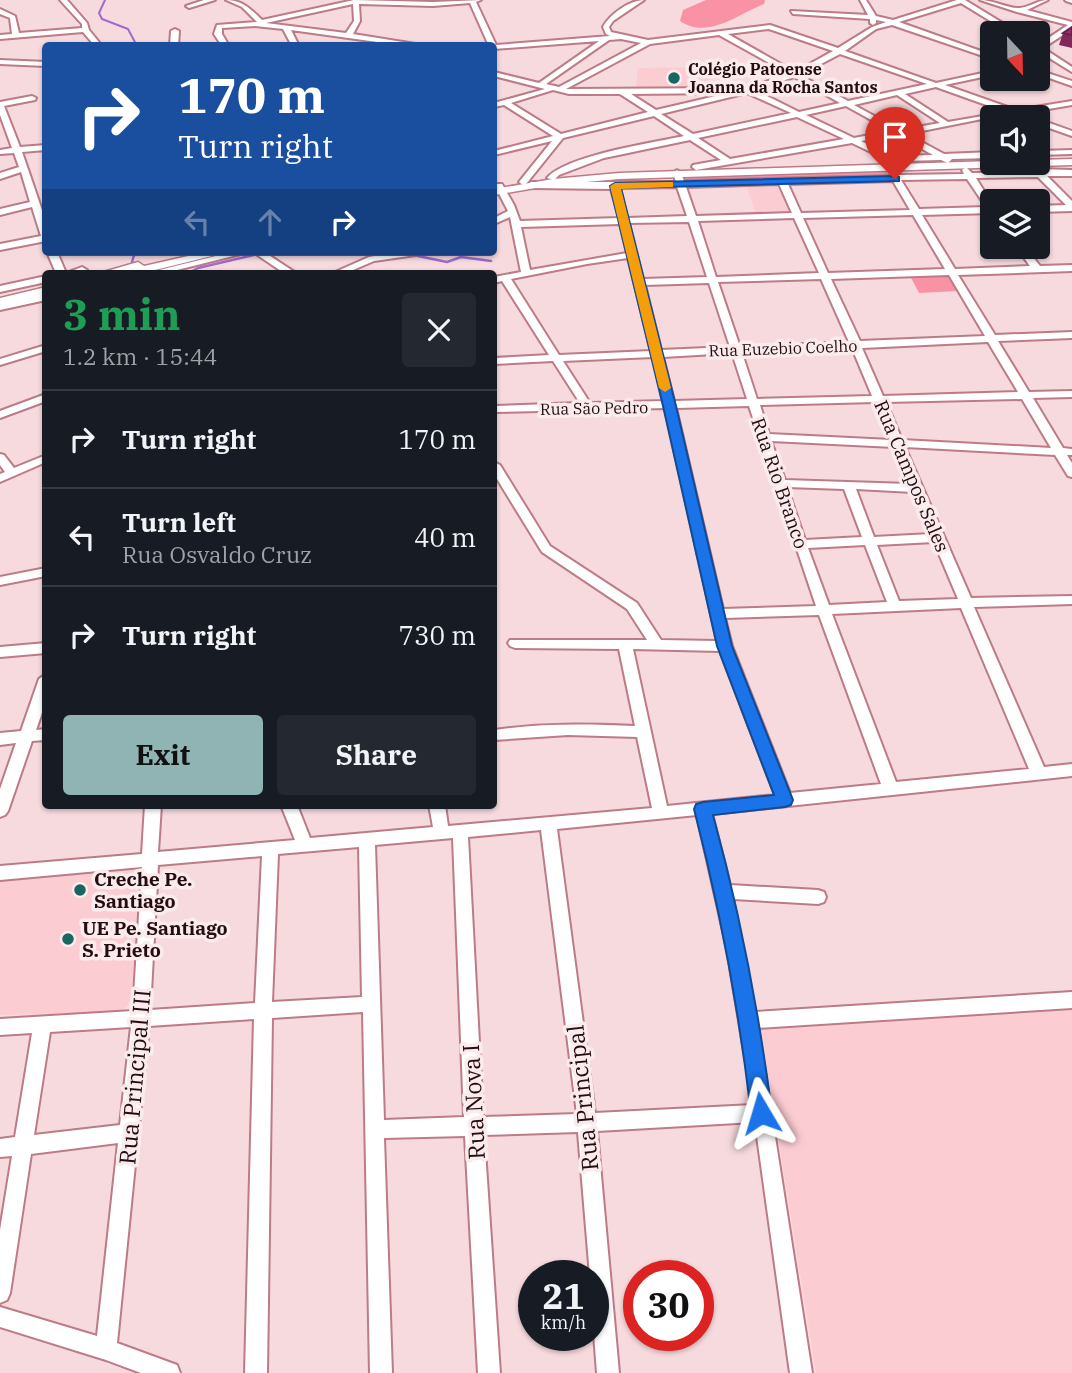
<!DOCTYPE html>
<meta charset="utf-8">
<style>
:root{--surface:#171b24;--page:#242831;--text:#f1f3f6;--muted:#9ea1a6;--line:#363941;--accent:#90b4b3}
body{margin:0;font-family:"IBM Plex Serif",serif;background:var(--page);color:var(--text);height:100vh;display:flex;flex-direction:column;font-size:26px;white-space:nowrap}
*{box-sizing:border-box;margin:0}
p{font-size:23px;color:var(--muted)}
.icon{flex:none;width:38px;height:38px;fill:none;stroke:currentColor;stroke-width:2;stroke-linecap:round;stroke-linejoin:round}
.map{position:relative;flex:1;overflow:hidden}
.sheet{position:absolute;left:42px;top:270px;width:455px;height:539px;display:flex;flex-direction:column;background:var(--surface);border-radius:7px;box-shadow:0 2px 5px #0004}
.sheet>*{flex:none}
.guide{position:absolute;left:42px;top:42px;width:455px;height:214px;border-radius:7px;box-shadow:0 2px 5px #0004;background:#1a4fa0;color:#fff;overflow:hidden}
.needle{width:46px;rotate:158deg}
.tools{position:absolute;left:980px;top:21px;display:grid;gap:14px}
.tools a{display:grid;place-items:center;width:70px;height:70px;border-radius:7px;background:var(--surface);box-shadow:0 2px 5px #0004;font-size:35px}
.speed{position:absolute;left:518px;top:1260px;display:flex;gap:14px;font-size:35px;font-weight:700;text-align:center}
.speed>*{display:grid;place-content:center;width:91px;height:91px;border-radius:50%;background:var(--surface);box-shadow:0 2px 5px #0004;line-height:1}
.speed small{font-size:18px;font-weight:400}
.speed .limit{border:10px solid #d22;background:#fff;color:#111}
.pin{position:absolute;display:grid;place-items:center;width:60px;height:60px;color:#fff;margin:-72px -30px;border-radius:50% 50% 50% 0;rotate:-45deg;box-shadow:0 0 7px #0007}
.pin .icon{rotate:45deg}
.me{position:absolute;width:77px;margin:-38px;rotate:353deg;stroke-linejoin:round;filter:drop-shadow(0 0 5px #0008)}
.turn{display:flex;align-items:center;gap:24px;height:147px;padding:0 21px;font-size:32px}
.turn .icon{width:91px;height:91px;stroke-width:2.5}
.turn b{display:block;font-size:49px;line-height:60px}
.lanes{display:flex;align-items:center;height:66px;padding:0 21px;background:#0003;justify-content:center;gap:35px;direction:ltr}
.lanes .off{opacity:.35}
.round{display:grid;place-items:center;flex:none;width:74px;height:74px;border-radius:7px;background:var(--page)}
.head{display:flex;align-items:center;justify-content:space-between;height:119px;padding:0 21px}
h1{font-size:42px;font-weight:700;line-height:52px;color:#1e9e55}
.primary-button{display:flex;gap:14px;margin-top:auto;padding:14px 21px}
.primary-button a{flex:1;height:80px;border-radius:7px;background:var(--accent);color:#111;font-size:28px;font-weight:700;line-height:80px;text-align:center}
.primary-button a+a{background:var(--page);color:var(--text)}
ul{padding:0;list-style:none}
li{display:flex;align-items:center;gap:21px;height:98px;padding:0 21px;border-top:2px solid var(--line)}
li div{flex:1}
li b{display:block;font-size:26px}
li em{font-style:normal}
.map>svg:first-child{display:block}
.built{fill:#fcccd3}
.green{fill:#fa92a6}
.lines{fill:none;stroke-linecap:round;stroke-linejoin:round}
.stream-far1{stroke:#a16acc;stroke-width:2}
.stream{stroke:#a16acc;stroke-width:2.5}
.minor-casing{stroke:#bc7b86;stroke-width:4}
.major-casing{stroke:#bc7b86;stroke-width:3}
.minor{fill:#fff;fill-rule:evenodd}
.major{fill:#fff;fill-rule:evenodd}
.wall{fill:#81285c}
.building{fill:#962f6b;stroke:#69214b;stroke-width:2}
.route{fill:#1a73e8;stroke:#114b97;stroke-width:2}
.slow{fill:#f59e0b}
.poi-dot{fill:#196661;stroke:#faebed;stroke-width:2.5}
.labels{text-anchor:middle;dominant-baseline:central;stroke-width:7;stroke-linejoin:round;paint-order:stroke}
.far-poi-label{font-size:16px;font-weight:bold;fill:#240c11;stroke:#faebed;text-anchor:start}
.far-street-label{font-size:16px;fill:#240c11;stroke:#faebed}
.street-label{font-size:19px;fill:#240c11;stroke:#faebed}
.poi-label{font-size:19px;font-weight:bold;fill:#240c11;stroke:#faebed;text-anchor:start}
.near-street-label{font-size:23px;fill:#240c11;stroke:#faebed}
</style>
<div class="map">
<svg width="1072" height="1373" viewBox="0 0 1072 1373">
<rect width="100%" height="100%" fill="#f7dade"/>
<path class="built" d="M 705,67 L 715,89 L 636,89 L 638,68 Z
M 776,184 L 790,213 L 756,214 L 746,185 Z
M 136,868 L 140,875 L 131,999 L 128,1005 L 119,1012 L 0,1015 L 0,879 Z
M 1072,1009 L 1072,1373 L 816,1373 L 761,1030 Z"/>
<path class="green" d="M 706,0 L 765,0 L 764,4 C 738,14 708,40 680,21 L 683,10 Z
M 886,169 L 891,177 L 684,182 L 683,174 Z
M 948,275 L 958,291 L 919,293 L 910,276 Z"/>
<g class="lines">
<path class="stream-far1" d="M 105,0 L 99,13 L 102,19 L 128,29 L 137,46"/>
<path class="stream" d="M 361,252 L 367,254
M 413,255 L 447,262 L 461,257 L 491,261
M 132,262 L 135,252
M 189,273 L 198,268 L 267,252"/>
<g class="minor-casing">
<path id="minor" d="M 60,0 L 67,0 L 87,23 L 89,30 L 102,46 L 95,46 L 83,32 L 0,39 L 0,35 L 12,34 L 10,18 L 0,14 L 0,9 L 15,16 L 19,33 L 82,28 L 82,24 Z
M 204,0 L 215,0 L 189,8 L 186,6 Z
M 226,0 C 242,0 251,9 262,20 L 354,0 L 433,2 L 481,0 L 476,2 L 496,45 L 610,36 L 606,34 L 603,27 C 610,14 630,0 644,0 L 613,21 L 609,27 L 611,32 L 648,40 L 770,25 L 838,48 L 872,27 L 886,22 L 876,20 L 876,23 L 873,25 L 870,23 L 870,19 L 793,14 L 791,11 L 868,15 L 860,0 L 866,0 L 876,16 L 893,20 L 957,0 L 965,0 L 1019,33 L 1010,33 L 961,3 L 899,22 L 992,55 L 992,59 L 892,25 L 876,29 L 845,51 L 936,83 L 992,71 L 992,75 L 945,85 L 1016,110 L 1072,101 L 1072,105 L 1025,113 L 1032,117 L 1015,115 L 992,117 L 907,134 L 944,154 L 992,152 L 992,158 L 952,159 L 948,163 L 941,160 L 902,161 L 898,165 L 852,143 L 696,170 L 692,167 L 693,165 L 721,160 L 690,140 L 604,158 L 559,175 L 554,180 L 547,178 C 567,155 653,143 684,136 L 654,116 L 563,138 L 526,184 L 523,185 L 519,182 L 552,141 L 494,155 L 494,151 L 553,136 L 504,105 L 494,107 L 494,103 L 545,89 L 494,76 L 494,72 L 539,83 L 599,41 L 494,49 L 494,46 L 489,46 L 470,3 L 433,6 L 359,4 L 360,21 L 353,34 L 428,46 L 406,46 L 291,30 L 299,46 L 292,46 L 283,29 L 255,26 L 222,28 L 222,34 L 229,46 L 222,46 L 214,34 L 217,25 L 257,22 L 242,7 ZM 353,4 L 354,21 L 346,33 L 266,23 ZM 769,29 L 833,51 L 795,72 L 728,34 ZM 719,35 L 789,74 L 747,88 L 566,89 L 650,44 ZM 621,39 L 641,43 L 559,87 L 546,84 L 609,40 ZM 840,54 L 927,84 L 848,101 L 800,75 ZM 794,77 L 840,103 L 799,112 L 755,90 ZM 936,87 L 1006,112 L 948,122 L 905,94 ZM 553,90 L 569,94 L 620,94 L 648,112 L 561,134 L 511,103 ZM 729,93 L 656,110 L 631,94 ZM 747,93 L 791,113 L 693,134 L 661,114 ZM 897,95 L 940,123 L 900,130 L 854,105 ZM 846,106 L 891,131 L 854,138 L 806,115 ZM 797,117 L 844,139 L 730,159 L 698,138 ZM 897,135 L 933,155 L 893,156 L 861,141 Z
M 980,0 C 993,0 1009,9 1020,8 C 1030,7 1038,0 1048,0 L 1027,10 L 1072,22 L 1072,29 L 1043,48 L 1072,67 L 1072,72 L 1038,51 L 1038,45 L 1068,25 L 1017,12 Z
M 1065,0 L 1072,0 L 1072,3 L 1066,1 Z
M 175,29 L 179,31 L 178,46 L 170,46 L 171,31 Z
M 0,60 L 46,62 L 46,66 L 0,64 Z
M 1038,70 L 1072,81 L 1072,86 L 1038,74 Z
M 32,96 L 36,98 L 35,100 L 4,106 L 20,147 L 46,145 L 46,150 L 22,152 L 46,222 L 46,241 L 0,250 L 0,244 L 41,236 L 32,207 L 0,215 L 0,209 L 30,202 L 21,172 L 0,179 L 0,173 L 19,167 L 14,153 L 0,154 L 0,150 L 12,148 L 0,115 L 0,102 Z
M 1038,119 L 1072,131 L 1072,136 L 1038,124 Z
M 1072,150 L 1072,154 L 1038,155 L 1038,151 Z
M 966,167 L 972,173 L 1034,172 L 1038,169 L 1072,170 L 1072,176 L 1047,176 L 1072,201 L 1072,211 L 1038,212 L 1038,206 L 1066,205 L 1038,177 L 976,178 L 992,204 L 992,213 L 922,215 L 955,269 L 1030,266 L 1016,247 L 1025,247 L 1040,266 L 1072,265 L 1072,271 L 958,275 L 995,335 L 1072,332 L 1072,338 L 998,341 L 1029,392 L 1072,391 L 1072,397 L 1033,398 L 1063,448 L 1072,449 L 1072,455 L 1067,455 L 1072,463 L 1072,477 L 1068,476 L 1055,455 L 905,447 L 971,598 L 1072,596 L 1072,604 L 974,607 L 1044,767 L 1072,764 L 1072,776 L 712,814 L 730,885 L 818,890 L 824,892 L 826,897 L 824,902 L 818,904 L 733,899 L 755,1012 L 1072,992 L 1072,1008 L 758,1028 L 812,1373 L 790,1373 L 755,1122 L 597,1131 L 619,1373 L 597,1373 L 593,1321 L 593,1276 L 590,1276 L 578,1132 L 484,1135 L 500,1373 L 478,1373 L 465,1136 L 384,1138 L 392,1373 L 370,1373 L 363,1012 L 272,1018 L 267,1373 L 245,1373 L 254,1019 L 149,1026 L 117,1343 L 177,1365 L 180,1373 L 141,1373 L 106,1360 L 0,1327 L 0,1307 L 97,1336 L 118,1143 L 31,1154 L 10,1293 L 7,1300 L 0,1303 L 0,1230 L 12,1156 L 0,1157 L 0,1139 L 15,1137 L 32,1033 L 0,1035 L 0,1019 L 133,1011 L 142,867 L 0,880 L 0,866 L 142,854 L 145,805 L 161,805 L 158,852 L 295,840 L 281,805 L 297,805 L 310,838 L 433,827 L 429,805 L 445,805 L 448,826 L 652,808 L 637,737 L 568,735 L 494,740 L 494,730 C 541,723 588,724 635,726 L 619,649 L 515,648 L 510,646 L 508,643 L 510,640 L 647,640 L 627,609 L 542,552 L 494,474 L 494,462 L 500,465 L 550,546 L 637,603 L 661,640 L 717,641 L 665,408 L 494,412 L 494,406 L 580,403 L 553,361 L 494,364 L 494,358 L 549,355 L 502,281 L 494,283 L 494,277 L 521,272 L 510,217 L 494,224 L 494,218 L 508,211 L 495,186 L 496,184 L 502,184 L 514,205 L 520,221 L 619,218 L 611,189 L 531,188 L 527,185 L 531,182 L 676,182 L 673,173 L 677,170 L 681,173 L 684,181 L 890,176 L 890,172 L 893,171 L 898,175 L 964,174 L 962,170 ZM 967,179 L 986,207 L 919,209 L 901,180 ZM 893,181 L 910,210 L 801,213 L 788,184 ZM 779,184 L 792,213 L 696,216 L 686,187 ZM 677,187 L 687,216 L 627,218 L 620,188 ZM 913,215 L 945,269 L 828,273 L 803,218 ZM 794,218 L 819,273 L 716,277 L 698,221 ZM 689,222 L 707,277 L 643,279 L 629,223 ZM 620,224 L 627,253 L 530,270 L 521,227 ZM 628,258 L 651,351 L 559,355 L 511,279 L 587,264 ZM 949,275 L 985,336 L 860,341 L 831,279 ZM 821,279 L 849,342 L 740,347 L 718,282 ZM 709,283 L 730,347 L 661,350 L 645,285 ZM 988,342 L 1018,392 L 883,396 L 862,348 ZM 852,348 L 872,396 L 757,399 L 742,353 ZM 732,353 L 747,399 L 674,401 L 663,357 ZM 653,357 L 663,401 L 590,403 L 563,361 ZM 1022,399 L 1051,448 L 902,440 L 886,402 ZM 875,402 L 891,440 L 769,434 L 760,405 ZM 749,406 L 816,606 L 723,609 L 676,408 ZM 771,441 L 894,447 L 909,484 L 785,480 ZM 787,487 L 844,489 L 862,537 L 805,540 ZM 856,489 L 913,492 L 931,534 L 874,537 ZM 934,542 L 958,599 L 899,601 L 877,545 ZM 865,545 L 887,602 L 829,605 L 808,548 ZM 961,608 L 1029,769 L 896,782 L 832,614 ZM 819,615 L 881,784 L 790,793 L 732,646 L 725,618 ZM 633,649 L 720,651 L 775,795 L 667,806 ZM 697,815 L 727,949 L 753,1105 L 595,1113 L 557,829 ZM 541,830 L 577,1114 L 483,1117 L 468,837 ZM 453,838 L 464,1117 L 384,1120 L 375,845 ZM 359,847 L 362,997 L 272,1002 L 278,854 ZM 262,856 L 255,1003 L 150,1010 L 158,865 ZM 131,1027 L 120,1125 L 34,1135 L 50,1032 Z
M 47,252 L 57,252 L 66,273 L 56,273 Z
M 232,252 L 249,252 L 165,273 L 147,273 Z
M 253,252 L 264,252 L 296,273 L 284,273 Z
M 398,252 L 421,252 L 416,255 L 374,261 L 346,273 L 333,273 L 369,257 Z
M 82,267 L 87,270 L 85,272 L 66,273 Z
M 46,276 L 46,282 L 0,292 L 0,286 Z
M 46,294 L 46,300 L 0,310 L 0,304 Z
M 46,345 L 46,351 L 0,365 L 0,359 Z
M 46,394 L 46,401 L 0,418 L 0,411 Z
M 0,454 L 4,455 L 14,468 L 46,455 L 46,462 L 0,482 L 0,474 L 5,472 L 0,465 Z
M 46,568 L 46,576 L 0,585 L 0,577 Z
M 46,643 L 46,653 L 0,657 L 0,647 Z
M 46,674 L 46,701 L 36,730 L 46,729 L 46,740 L 32,741 L 8,811 L 5,815 L 0,817 L 0,789 L 16,743 L 0,745 L 0,733 L 21,731 L 39,679 Z"/>
</g>
<g class="major-casing">
<path id="major" d="M 1072,159 L 1072,165 L 619,179 L 553,185 L 494,195 L 494,189 L 553,179 L 619,173 L 992,161 L 1038,163 L 1038,160 Z
M 206,252 L 228,252 L 143,273 L 100,273 L 138,262 L 144,266 Z
M 46,287 L 46,295 L 0,306 L 0,298 Z"/>
</g>
<use href="#minor" class="minor"/>
<use href="#major" class="major"/>
</g>
<path class="wall" d="M 1072,27 L 1072,48 L 1059,45 L 1063,33 Z"/>
<path class="building" d="M 1072,27 L 1072,35 L 1063,33 Z"/>
<path class="route" d="M 895,176 L 899,177 L 899,181 L 621,188 L 676,406 L 732,646 L 793,800 L 791,805 L 785,807 L 713,815 C 740,913 759,1012 772,1113 L 769,1120 L 761,1123 L 754,1120 L 751,1113 C 739,1010 720,909 694,809 L 696,804 L 703,802 L 774,795 L 717,646 L 663,406 L 610,186 L 615,183 Z"/>
<path class="slow" d="M 669,182 L 673,182 L 673,187 L 621,189 L 671,388 L 665,392 L 659,388 L 610,186 L 615,183 Z"/>
<g class="poi-dot">
<circle cx="674" cy="78" r="7"/>
<circle cx="80" cy="890" r="7"/>
<circle cx="68" cy="939" r="7"/>
</g>
<g class="labels">
<g class="far-poi-label">
<text x="688" y="69">Colégio Patoense<tspan x="688" dy="18">Joanna da Rocha Santos</tspan></text>
</g>
<g class="far-street-label">
<text transform="translate(783 348) rotate(-2)">Rua Euzebio Coelho</text>
<text transform="translate(594 408) rotate(-1)">Rua São Pedro</text>
</g>
<g class="street-label">
<text transform="translate(912 476) rotate(67)">Rua Campos Sales</text>
<text transform="translate(780 483) rotate(71)">Rua Rio Branco</text>
</g>
<g class="poi-label">
<text x="94" y="879">Creche Pe.<tspan x="94" dy="22">Santiago</tspan></text>
<text x="82" y="928">UE Pe. Santiago<tspan x="82" dy="22">S. Prieto</tspan></text>
</g>
<g class="near-street-label">
<text transform="translate(134 1077) rotate(-85)">Rua Principal III</text>
<text transform="translate(582 1098) rotate(-96)">Rua Principal</text>
<text transform="translate(473 1102) rotate(-93)">Rua Nova I</text>
</g>
</g>
</svg>
<div class="tools">
<a><svg class="needle" viewBox="-14 -14 28 28"><path d="M0-13l5 13h-10z" fill="#e53935"/><path d="M0 13l5-13h-10z" fill="#9ea1a6"/></svg></a>
<a><svg class="icon" aria-label="sound" viewBox="0 0 24 24"><path d="M4 9h4l5-4v14l-5-4H4zM17 9q2 3 0 6"/></svg></a>
<a><svg class="icon" aria-label="layers" viewBox="0 0 24 24"><path d="M12 4l9 5-9 5-9-5zM3 14l9 5 9-5"/></svg></a>
</div>
<div class="speed"><div>21<small>km/h</small></div><div class="limit">30</div></div>
<div class="pin" style="left:895px;top:179px;background:#d93025"><svg class="icon" aria-label="arrive" viewBox="0 0 24 24"><path d="M6 21V4h12l-3 4 3 4H6"/></svg></div>
<svg class="me" style="left:761px;top:1113px" viewBox="-20 -20 40 40"><path d="M0-17L14 15 0 8-14 15z" fill="#1a73e8" stroke="#fff" stroke-width="4"/></svg>
<div class="guide">
<div class="turn"><svg class="icon" aria-label="right" viewBox="0 0 24 24"><path d="M7 20v-9h11M14 6l5 5-5 5"/></svg><div><b>170 m</b>Turn right</div></div>
<div class="lanes"><svg class="icon off" aria-label="left" viewBox="0 0 24 24"><path d="M17 20v-9H6M10 6l-5 5 5 5"/></svg><svg class="icon off" aria-label="ahead" viewBox="0 0 24 24"><path d="M12 20V5M6 11l6-6 6 6"/></svg><svg class="icon" aria-label="right" viewBox="0 0 24 24"><path d="M7 20v-9h11M14 6l5 5-5 5"/></svg></div>
</div>
<section class="sheet">
<div class="head"><div><h1>3 min</h1><p>1.2 km · 15:44</p></div><a class="round"><svg class="icon" aria-label="close" viewBox="0 0 24 24"><path d="M6 6l12 12M18 6L6 18"/></svg></a></div>
<ul>
<li><svg class="icon" aria-label="right" viewBox="0 0 24 24"><path d="M7 20v-9h11M14 6l5 5-5 5"/></svg><div><b>Turn right</b></div><em>170 m</em></li>
<li><svg class="icon" aria-label="left" viewBox="0 0 24 24"><path d="M17 20v-9H6M10 6l-5 5 5 5"/></svg><div><b>Turn left</b><p>Rua Osvaldo Cruz</p></div><em>40 m</em></li>
<li><svg class="icon" aria-label="right" viewBox="0 0 24 24"><path d="M7 20v-9h11M14 6l5 5-5 5"/></svg><div><b>Turn right</b></div><em>730 m</em></li>
</ul>
<div class="primary-button"><a>Exit</a><a>Share</a></div>
</section>
</div>
